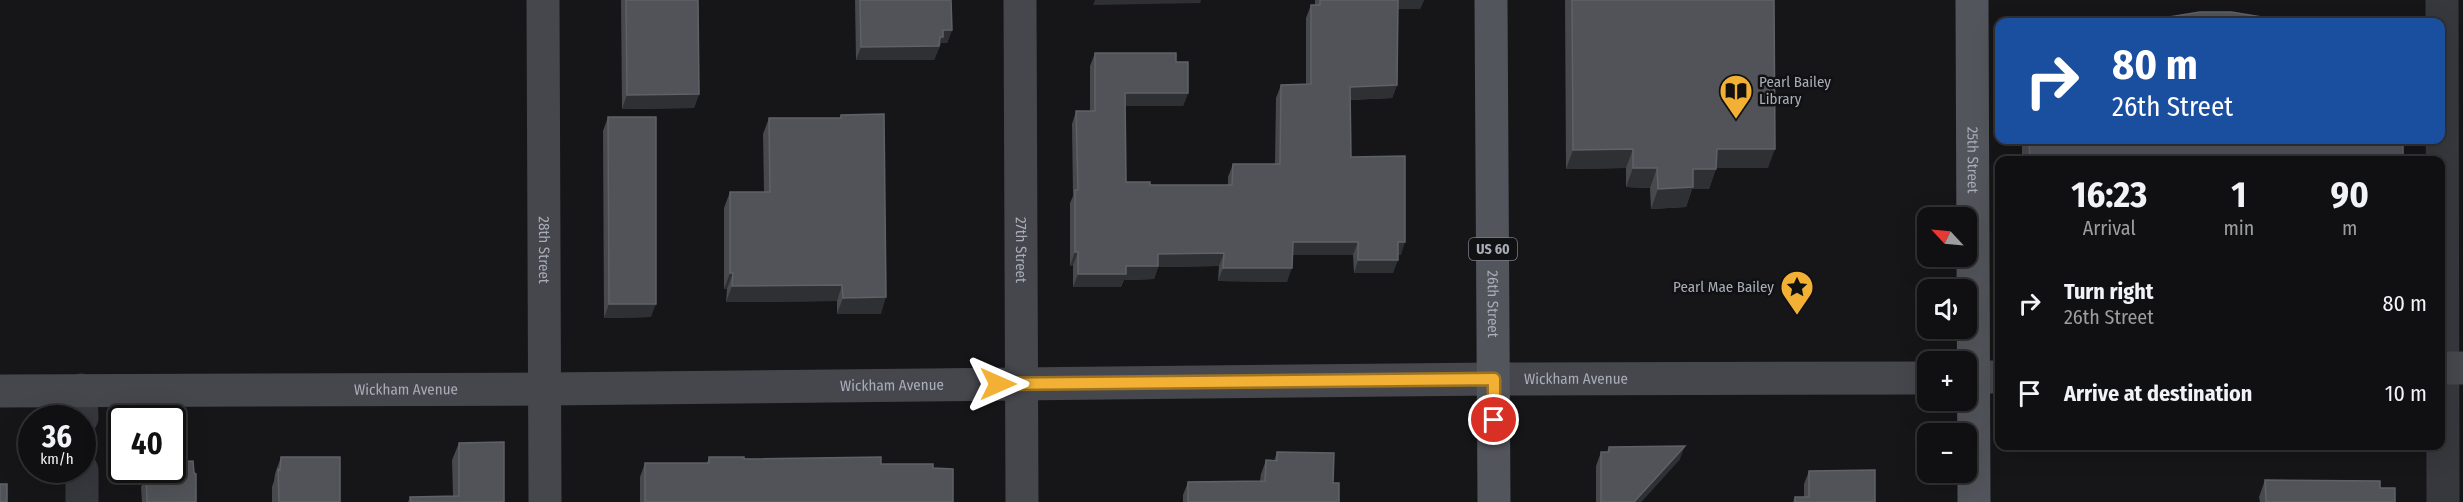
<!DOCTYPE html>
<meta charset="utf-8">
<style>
:root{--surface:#101012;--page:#19191b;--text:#f1f3f6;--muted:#9c9d9f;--line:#303032}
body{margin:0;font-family:"Fira Sans Condensed",sans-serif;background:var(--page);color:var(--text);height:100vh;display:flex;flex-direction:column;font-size:22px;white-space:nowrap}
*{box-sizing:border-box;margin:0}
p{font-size:20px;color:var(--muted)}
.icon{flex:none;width:33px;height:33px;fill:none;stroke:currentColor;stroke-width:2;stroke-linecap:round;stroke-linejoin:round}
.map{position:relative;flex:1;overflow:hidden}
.side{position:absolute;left:1995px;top:156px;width:450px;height:294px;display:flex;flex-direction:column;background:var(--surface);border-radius:12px;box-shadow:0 6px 24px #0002,0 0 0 2px var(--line)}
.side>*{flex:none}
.top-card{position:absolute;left:1995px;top:18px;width:450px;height:126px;border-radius:12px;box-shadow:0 6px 24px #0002,0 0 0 2px var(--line);background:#1a4fa0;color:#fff;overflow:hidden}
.needle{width:39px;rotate:296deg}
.buttons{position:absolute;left:1917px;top:207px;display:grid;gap:12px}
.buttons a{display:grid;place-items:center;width:60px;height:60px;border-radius:12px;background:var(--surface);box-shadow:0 6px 24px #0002,0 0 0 2px var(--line);font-size:30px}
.speed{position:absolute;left:18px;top:405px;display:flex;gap:12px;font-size:30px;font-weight:700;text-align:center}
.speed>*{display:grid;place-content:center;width:78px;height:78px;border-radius:50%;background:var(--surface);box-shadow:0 6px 24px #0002,0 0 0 2px var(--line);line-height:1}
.speed small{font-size:15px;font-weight:400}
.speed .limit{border:3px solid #111;border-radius:9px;background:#fff;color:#111}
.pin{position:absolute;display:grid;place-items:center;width:51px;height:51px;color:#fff;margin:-26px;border:3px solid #fff;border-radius:50%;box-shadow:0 2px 6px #0007}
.me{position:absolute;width:66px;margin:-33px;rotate:90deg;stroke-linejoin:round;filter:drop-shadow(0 0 4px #0008)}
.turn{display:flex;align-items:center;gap:21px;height:126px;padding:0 18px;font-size:27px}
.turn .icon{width:78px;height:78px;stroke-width:2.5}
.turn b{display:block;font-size:42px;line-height:51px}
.eta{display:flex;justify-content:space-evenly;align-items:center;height:102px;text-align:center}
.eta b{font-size:36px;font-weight:700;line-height:42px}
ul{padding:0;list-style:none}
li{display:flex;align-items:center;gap:18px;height:90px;padding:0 18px}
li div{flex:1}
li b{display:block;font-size:22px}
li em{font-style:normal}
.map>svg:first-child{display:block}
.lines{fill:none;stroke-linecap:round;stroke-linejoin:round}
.street{stroke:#37383d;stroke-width:33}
.secondary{stroke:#45474d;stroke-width:33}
.primary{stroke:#53555c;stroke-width:33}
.wall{fill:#47494d}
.shaded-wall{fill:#2f3033}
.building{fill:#525359;stroke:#5f6168;stroke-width:1.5}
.route-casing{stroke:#9d7322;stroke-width:15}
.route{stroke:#f2b134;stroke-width:10}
.labels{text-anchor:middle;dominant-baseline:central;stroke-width:5;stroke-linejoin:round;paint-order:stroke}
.shield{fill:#111113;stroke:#7b7e86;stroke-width:1.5}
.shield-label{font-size:14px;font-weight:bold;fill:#a8adb8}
.poi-label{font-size:15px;fill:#a8adb8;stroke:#111113;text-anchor:start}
.street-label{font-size:15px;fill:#a8adb8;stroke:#111113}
</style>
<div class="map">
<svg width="2463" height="502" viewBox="0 0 2463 502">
<rect width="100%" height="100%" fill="#161618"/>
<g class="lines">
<path class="street" d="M 2442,0 L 2443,502
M 81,390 L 82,418
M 82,470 L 82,502"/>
<g class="secondary">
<path id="s1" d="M 543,0 L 545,502"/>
<path id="s2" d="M 1020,0 L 1022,502"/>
<path d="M 2440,368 L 2463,368"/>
<path d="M 1966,377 L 2000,377"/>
<path id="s3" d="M 0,391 L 545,389 L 1494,379 L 1928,378"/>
</g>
<g class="primary">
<path id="s4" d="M 1491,0 L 1494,502"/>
<path id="s5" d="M 1972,0 L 1974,502"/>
</g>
</g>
<path class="wall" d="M 621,0 L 698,0 L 699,94 L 694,108 L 622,109 Z
M 855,0 L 951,0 L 952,30 L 947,43 L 941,43 L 934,60 L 856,60 Z
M 1315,0 L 1424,0 L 1420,9 L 1398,9 L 1397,85 L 1392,98 L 1350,100 L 1351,157 L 1401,255 L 1398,255 L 1393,273 L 1354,273 L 1353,255 L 1292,255 L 1287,282 L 1218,281 L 1219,266 L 1158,267 L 1154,279 L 1124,280 L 1121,287 L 1073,287 L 1073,265 L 1070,266 L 1070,203 L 1073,196 L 1072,124 L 1076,111 L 1090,111 L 1090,66 L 1095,53 L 1176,62 L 1188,93 L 1183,106 L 1125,106 L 1126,182 L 1150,185 L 1228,185 L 1228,177 L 1233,164 L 1275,164 L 1276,98 L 1281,85 L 1306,84 L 1306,18 L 1311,5 L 1315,5 Z
M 1565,0 L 1774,0 L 1768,168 L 1716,168 L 1709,189 L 1692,189 L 1686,207 L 1651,209 L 1650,188 L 1626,187 L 1626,168 L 1566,169 Z
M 841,115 L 881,314 L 837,314 L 837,301 L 726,302 L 727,289 L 724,289 L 724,208 L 730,192 L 764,192 L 763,134 L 769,118 L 840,118 Z
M 608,117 L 651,317 L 604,318 L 603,131 Z
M 2022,140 L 2403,140 L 2403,160 L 2022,160 Z
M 459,443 L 504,502 L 408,502 L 410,497 L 453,496 L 452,460 Z
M 1609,447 L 1680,459 L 1641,502 L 1596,502 L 1596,466 L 1601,452 L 1607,452 Z
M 1277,452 L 1333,483 L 1339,502 L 1183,502 L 1183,495 L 1188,482 L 1260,481 L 1261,474 L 1266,460 L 1274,461 Z
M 281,457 L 340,502 L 272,502 L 272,487 L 274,481 L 275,474 Z
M 709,457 L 881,464 L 933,468 L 953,502 L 640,502 L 640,477 L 645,463 L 707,463 Z
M 146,470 L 172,470 L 196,502 L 142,502 L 141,487 L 143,482 L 143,476 Z
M 1809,471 L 1875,502 L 1793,502 L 1795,497 L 1804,497 L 1804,484 Z
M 2265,480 L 2380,488 L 2395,502 L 2260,502 L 2259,497 Z"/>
<path class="shaded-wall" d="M 1095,0 L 1201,0 L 1200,3 L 1093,5 Z
M 1397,0 L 1424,0 L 1420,9 L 1393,9 Z
M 943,30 L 952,30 L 947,43 L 941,43 L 934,60 L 856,60 L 861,47 Z
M 1397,85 L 1392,98 L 1345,100 L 1350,87 Z
M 1125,93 L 1188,93 L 1183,106 L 1120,106 Z
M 699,94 L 694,108 L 622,109 L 627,95 Z
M 1633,149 L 1626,168 L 1566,169 L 1573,150 Z
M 1717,149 L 1775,149 L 1768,168 L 1710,168 Z
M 1633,168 L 1657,168 L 1650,188 L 1626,187 Z
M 1693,169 L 1716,169 L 1709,189 L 1692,189 L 1686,207 L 1651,209 L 1658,189 Z
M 1293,242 L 1358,242 L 1353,255 L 1288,255 Z
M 1398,242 L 1405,242 L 1401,255 L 1393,255 Z
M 1075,252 L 1078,252 L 1073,265 L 1070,266 Z
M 1224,253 L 1219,266 L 1158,267 L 1154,279 L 1124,280 L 1121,287 L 1073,287 L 1078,274 L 1126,266 L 1158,254 Z
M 1358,260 L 1398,260 L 1393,273 L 1354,273 Z
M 1223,268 L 1292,268 L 1287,282 L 1218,281 Z
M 730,273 L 733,273 L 727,289 L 724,289 Z
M 842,285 L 837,301 L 726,302 L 732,286 Z
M 886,297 L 881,314 L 837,314 L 843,298 Z
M 609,304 L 656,304 L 651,317 L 604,318 Z
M 1685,446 L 1680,459 L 1641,502 L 1634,502 Z"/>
<path class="building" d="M 626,0 L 698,0 L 699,94 L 627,95 Z
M 860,0 L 951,0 L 952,30 L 943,30 L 943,37 L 940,37 L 939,46 L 861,47 Z
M 1320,0 L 1398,0 L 1397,85 L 1350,87 L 1351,157 L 1405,156 L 1405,242 L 1398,242 L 1398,260 L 1358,260 L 1358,242 L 1293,242 L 1292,268 L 1223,268 L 1224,253 L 1158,254 L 1158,266 L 1126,266 L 1126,274 L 1078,274 L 1078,252 L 1075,252 L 1075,190 L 1078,190 L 1076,111 L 1095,111 L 1095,53 L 1176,53 L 1176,62 L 1188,62 L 1188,93 L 1125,93 L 1126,182 L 1150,182 L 1150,185 L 1232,185 L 1233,164 L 1280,164 L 1281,85 L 1311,84 L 1311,5 L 1320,5 Z
M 1572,0 L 1774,0 L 1775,149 L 1717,149 L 1716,169 L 1693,169 L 1693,187 L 1658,189 L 1657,168 L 1633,168 L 1633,149 L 1573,150 Z
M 2200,12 L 2231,12 L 2262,17 L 2283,22 L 2149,22 L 2169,17 Z
M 884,114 L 886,297 L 843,298 L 842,285 L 732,286 L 733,273 L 730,273 L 730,192 L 770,192 L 769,118 L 841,118 L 841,115 Z
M 608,117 L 656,117 L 656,304 L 609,304 Z
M 2029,140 L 2403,140 L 2403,160 L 2030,160 Z
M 504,442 L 504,502 L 411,502 L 410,497 L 459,496 L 459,443 Z
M 1685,446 L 1634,502 L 1601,502 L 1601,452 L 1609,452 L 1609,447 Z
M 1277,452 L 1334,453 L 1333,483 L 1339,483 L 1339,502 L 1188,502 L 1188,482 L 1265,481 L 1266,460 L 1277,461 Z
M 281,457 L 340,457 L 340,502 L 279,502 L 278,469 L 280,470 Z
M 709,457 L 744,457 L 744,459 L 881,457 L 881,464 L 933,464 L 933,468 L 953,469 L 953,502 L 645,502 L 645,463 L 709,463 Z
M 193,461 L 194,473 L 196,474 L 196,502 L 147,502 L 146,474 L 149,474 L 148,470 L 172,470 L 172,462 Z
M 1875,470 L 1875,502 L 1795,502 L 1795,497 L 1809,497 L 1809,471 Z
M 2265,480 L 2380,481 L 2380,488 L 2395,488 L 2395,502 L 2266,502 Z
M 0,484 L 7,484 L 7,502 L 0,502 Z"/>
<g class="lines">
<g class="route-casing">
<path id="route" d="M 998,384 L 1494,379 L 1494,420"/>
</g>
<use href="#route" class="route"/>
</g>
<defs>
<g id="library-pin" transform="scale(1.725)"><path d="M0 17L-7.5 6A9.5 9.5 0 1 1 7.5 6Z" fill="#f2b134" stroke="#111113"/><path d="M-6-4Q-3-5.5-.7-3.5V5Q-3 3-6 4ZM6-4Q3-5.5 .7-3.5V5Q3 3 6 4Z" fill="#111"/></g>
<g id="sight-pin" transform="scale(1.725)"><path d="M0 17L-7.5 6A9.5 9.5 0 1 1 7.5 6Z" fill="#f2b134" stroke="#111113"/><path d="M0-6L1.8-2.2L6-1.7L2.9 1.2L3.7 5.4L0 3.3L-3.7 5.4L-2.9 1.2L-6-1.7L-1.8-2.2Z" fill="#111"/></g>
</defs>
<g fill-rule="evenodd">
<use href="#library-pin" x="1736" y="91"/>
<use href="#sight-pin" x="1797" y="287"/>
</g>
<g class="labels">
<rect class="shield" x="1469" y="238" width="48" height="22" rx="4.5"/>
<g class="shield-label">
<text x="1493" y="249">US 60</text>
</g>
<g class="poi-label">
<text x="1759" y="82">Pearl Bailey<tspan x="1759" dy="17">Library</tspan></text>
<text x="1774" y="287" text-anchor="end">Pearl Mae Bailey</text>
</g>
<g class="street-label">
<text stroke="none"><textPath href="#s5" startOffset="160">25th Street</textPath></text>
<text stroke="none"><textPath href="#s1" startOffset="250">28th Street</textPath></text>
<text stroke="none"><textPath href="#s2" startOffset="250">27th Street</textPath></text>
<text stroke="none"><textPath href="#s4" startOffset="304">26th Street</textPath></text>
<text stroke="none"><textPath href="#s3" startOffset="1576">Wickham Avenue</textPath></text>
<text stroke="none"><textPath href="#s3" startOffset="892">Wickham Avenue</textPath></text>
<text stroke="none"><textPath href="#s3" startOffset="406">Wickham Avenue</textPath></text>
</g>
</g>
</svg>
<div class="buttons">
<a><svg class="needle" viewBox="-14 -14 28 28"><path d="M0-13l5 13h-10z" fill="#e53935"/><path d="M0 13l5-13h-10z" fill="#9c9d9f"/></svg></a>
<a><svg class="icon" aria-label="sound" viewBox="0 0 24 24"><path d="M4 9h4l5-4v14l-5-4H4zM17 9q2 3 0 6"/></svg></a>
<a>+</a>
<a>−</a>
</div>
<div class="speed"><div>36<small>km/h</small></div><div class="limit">40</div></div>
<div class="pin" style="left:1494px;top:420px;background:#d93025"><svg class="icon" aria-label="arrive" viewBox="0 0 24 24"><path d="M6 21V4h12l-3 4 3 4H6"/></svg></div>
<svg class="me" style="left:998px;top:384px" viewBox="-20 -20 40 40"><path d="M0-17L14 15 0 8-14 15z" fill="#f2b134" stroke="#fff" stroke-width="4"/></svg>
<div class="top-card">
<div class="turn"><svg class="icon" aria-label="right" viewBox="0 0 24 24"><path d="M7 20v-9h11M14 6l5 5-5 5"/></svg><div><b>80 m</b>26th Street</div></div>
</div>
<section class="side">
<div class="eta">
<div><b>16:23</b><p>Arrival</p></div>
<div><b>1</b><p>min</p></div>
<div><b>90</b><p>m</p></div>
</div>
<ul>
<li><svg class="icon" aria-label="right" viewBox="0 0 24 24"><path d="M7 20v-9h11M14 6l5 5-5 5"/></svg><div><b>Turn right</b><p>26th Street</p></div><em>80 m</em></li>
<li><svg class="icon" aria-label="arrive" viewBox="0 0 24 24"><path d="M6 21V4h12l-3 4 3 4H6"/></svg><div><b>Arrive at destination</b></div><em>10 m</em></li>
</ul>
</section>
</div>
